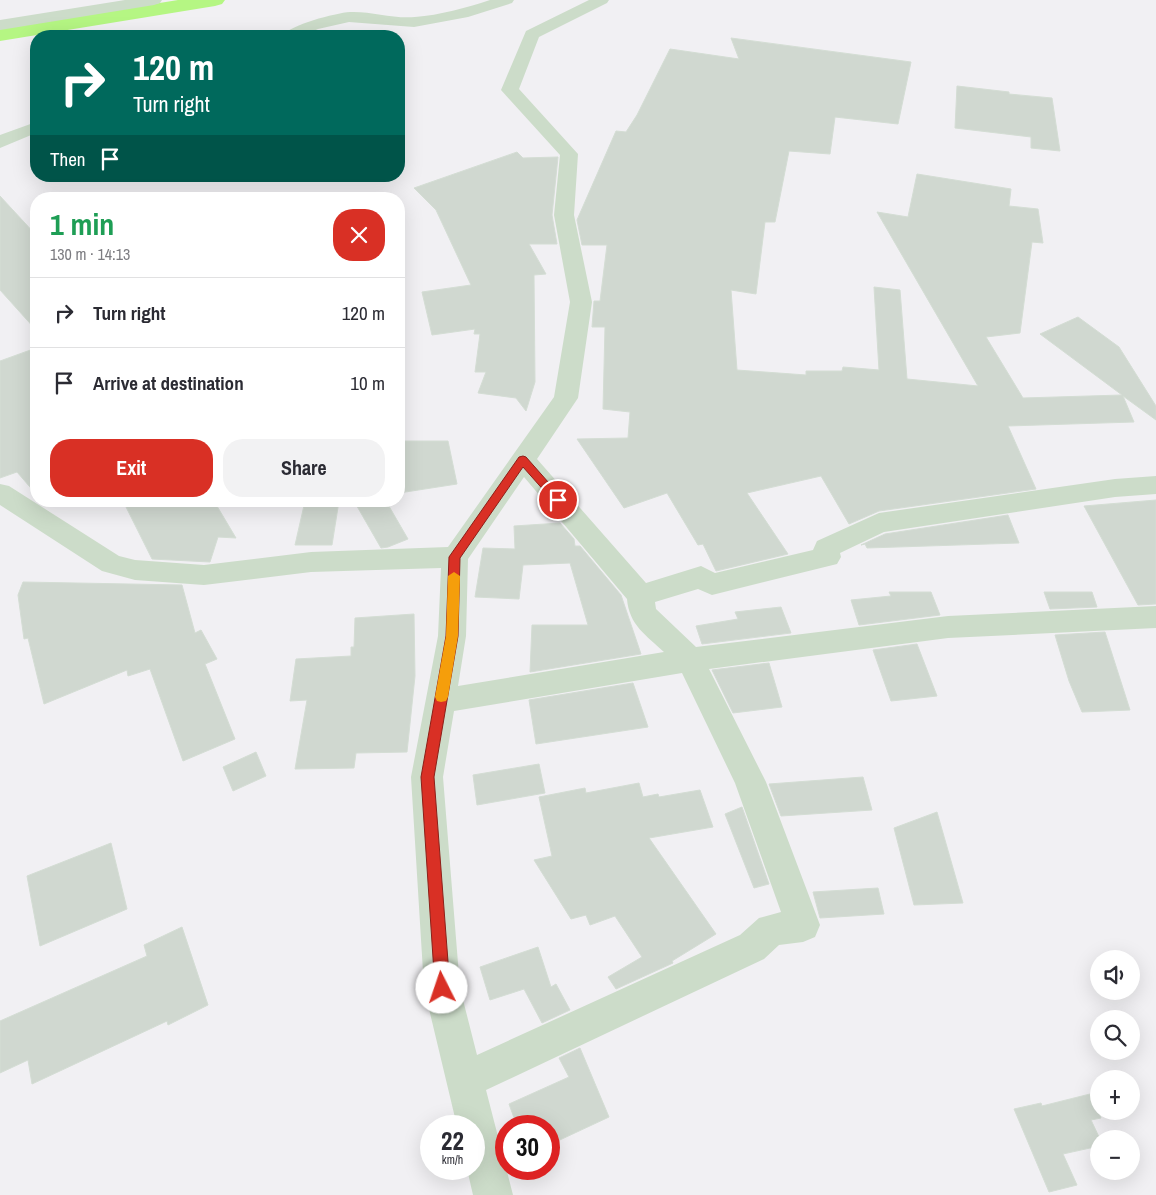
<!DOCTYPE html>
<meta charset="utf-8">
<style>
:root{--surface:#fff;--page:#f2f2f3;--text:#2b2b33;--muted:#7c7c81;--line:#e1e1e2;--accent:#d93025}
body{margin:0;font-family:"Archivo Narrow",sans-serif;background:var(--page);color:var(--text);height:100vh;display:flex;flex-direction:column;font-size:19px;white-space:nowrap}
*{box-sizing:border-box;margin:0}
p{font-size:16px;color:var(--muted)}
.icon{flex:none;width:28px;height:28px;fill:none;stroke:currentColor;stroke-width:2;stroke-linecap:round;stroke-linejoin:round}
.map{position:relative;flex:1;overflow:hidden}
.panel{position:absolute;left:30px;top:192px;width:375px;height:315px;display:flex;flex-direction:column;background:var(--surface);border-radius:20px;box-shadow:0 5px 20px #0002}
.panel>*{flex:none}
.guide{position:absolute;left:30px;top:30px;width:375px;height:152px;border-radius:20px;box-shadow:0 5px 20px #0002;background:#00695c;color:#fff;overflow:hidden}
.controls{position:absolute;left:1090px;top:950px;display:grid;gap:10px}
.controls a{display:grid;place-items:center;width:50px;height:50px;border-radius:50%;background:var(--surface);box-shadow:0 5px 20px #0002;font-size:25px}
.speed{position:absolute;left:420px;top:1115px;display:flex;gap:10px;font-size:25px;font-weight:700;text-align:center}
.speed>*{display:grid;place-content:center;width:65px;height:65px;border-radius:50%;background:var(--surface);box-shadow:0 5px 20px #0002;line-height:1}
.speed small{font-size:12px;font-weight:400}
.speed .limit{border:8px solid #d22;background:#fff;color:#111}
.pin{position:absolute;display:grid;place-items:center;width:42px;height:42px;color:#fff;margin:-21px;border:2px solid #fff;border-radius:50%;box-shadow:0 1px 5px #0007}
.me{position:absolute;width:55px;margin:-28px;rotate:356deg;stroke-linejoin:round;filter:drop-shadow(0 0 4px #0008)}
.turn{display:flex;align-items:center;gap:18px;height:105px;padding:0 20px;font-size:22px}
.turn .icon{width:65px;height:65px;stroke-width:2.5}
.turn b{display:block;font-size:35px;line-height:42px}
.then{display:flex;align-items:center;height:48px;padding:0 20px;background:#0003;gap:10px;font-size:19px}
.round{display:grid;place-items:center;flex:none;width:52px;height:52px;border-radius:20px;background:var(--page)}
.summary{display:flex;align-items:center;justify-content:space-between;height:85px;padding:0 20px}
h1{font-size:30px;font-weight:700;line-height:38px;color:#1e9e55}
.primary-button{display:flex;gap:10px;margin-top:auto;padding:10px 20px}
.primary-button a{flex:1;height:58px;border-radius:20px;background:var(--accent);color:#fff;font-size:20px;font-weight:700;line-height:58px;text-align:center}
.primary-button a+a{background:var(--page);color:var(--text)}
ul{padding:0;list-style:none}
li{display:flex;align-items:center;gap:15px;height:70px;padding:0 20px;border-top:1px solid var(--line)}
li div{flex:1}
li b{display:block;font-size:19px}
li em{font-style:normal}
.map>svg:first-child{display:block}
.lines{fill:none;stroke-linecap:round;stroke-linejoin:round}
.canal{fill:#b5f683;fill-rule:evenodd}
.building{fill:#d0d8d0;stroke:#d4ddd4}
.street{fill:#ccdcc9;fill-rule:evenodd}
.route{fill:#d93025;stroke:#8d1f18}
.slow{fill:#f59e0b}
</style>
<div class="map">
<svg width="1156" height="1195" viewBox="0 0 1156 1195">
<rect width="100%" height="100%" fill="#f1f0f3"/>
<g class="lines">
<path class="canal" d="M 178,0 L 225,0 L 222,4 L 215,6 L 0,41 L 0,29 Z"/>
</g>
<path class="building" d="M 731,38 L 911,62 L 898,124 L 835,117 L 830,154 L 789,151 L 775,222 L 765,222 L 756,294 L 731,290 L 737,370 L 806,375 L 806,371 L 842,371 L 843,367 L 879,370 L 874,287 L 900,290 L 907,379 L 978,386 L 877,212 L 908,217 L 917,174 L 1011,189 L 1009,206 L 1038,209 L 1043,243 L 1032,242 L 1020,333 L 986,337 L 1023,398 L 1122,395 L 1040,334 L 1078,317 L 1119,347 L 1156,406 L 1156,420 L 1123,396 L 1134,422 L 1008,426 L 1036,489 L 879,511 L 849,524 L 821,476 L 747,493 L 788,554 L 716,571 L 703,544 L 698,545 L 667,493 L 624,508 L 577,439 L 628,438 L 630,412 L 603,409 L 605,327 L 592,327 L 594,301 L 600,301 L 607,245 L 582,245 L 577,220 L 616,131 L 626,132 L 637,115 L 670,49 L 739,59 Z
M 957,86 L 1009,92 L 1009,94 L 1052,98 L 1060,151 L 1031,148 L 1031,137 L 955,128 Z
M 517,152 L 523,158 L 558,157 L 552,215 L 557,244 L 529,244 L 546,274 L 534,275 L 535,382 L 526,411 L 516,398 L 478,393 L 486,372 L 475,372 L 480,334 L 474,334 L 475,329 L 432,335 L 422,292 L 471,285 L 436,210 L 414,188 Z
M 0,196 L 36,235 L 36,330 L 0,290 Z
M 36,348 L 36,494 L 17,472 L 0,478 L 0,361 Z
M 404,441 L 448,441 L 457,484 L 399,493 Z
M 1156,500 L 1156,604 L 1138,605 L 1084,506 Z
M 123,501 L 214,501 L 236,538 L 218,537 L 210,562 L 152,559 Z
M 305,501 L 339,501 L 332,545 L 295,545 Z
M 354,501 L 386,501 L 408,539 L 388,547 L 381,548 Z
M 1008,515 L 1019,543 L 867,548 L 865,544 L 861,545 L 885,534 Z
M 560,523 L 574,539 L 575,546 L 580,546 L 621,595 L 641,654 L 530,672 L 532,625 L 588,625 L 570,563 L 523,565 L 519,599 L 475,597 L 483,548 L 515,549 L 514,526 Z
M 23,582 L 182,585 L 195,633 L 201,630 L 217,659 L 205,664 L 235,739 L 183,761 L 150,669 L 128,676 L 127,670 L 44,704 L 28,638 L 24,639 L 18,595 Z
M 889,592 L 931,592 L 940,615 L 859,625 L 851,600 L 891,596 Z
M 1044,592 L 1092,592 L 1097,607 L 1050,609 Z
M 781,607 L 791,633 L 702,644 L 696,626 L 738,619 L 735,612 Z
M 414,614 L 415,676 L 407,752 L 356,753 L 354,768 L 295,769 L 307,700 L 290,701 L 296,659 L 351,656 L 351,647 L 354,647 L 355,618 Z
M 1105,632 L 1130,710 L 1082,712 L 1069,681 L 1055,635 Z
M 917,644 L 937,696 L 891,701 L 873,650 Z
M 769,663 L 782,707 L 733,713 L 712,670 Z
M 633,683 L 648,727 L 536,744 L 529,700 Z
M 256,752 L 266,776 L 233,791 L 223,767 Z
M 539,764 L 545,793 L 477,805 L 473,775 Z
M 863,777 L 872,810 L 781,816 L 769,784 Z
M 639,783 L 643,797 L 658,794 L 659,797 L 700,790 L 713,827 L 649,838 L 716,934 L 672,961 L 673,963 L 616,989 L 608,977 L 642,957 L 615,916 L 590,925 L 586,915 L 571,919 L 534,860 L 552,856 L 539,797 L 585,788 L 586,793 Z
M 742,807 L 769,884 L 754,888 L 725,814 Z
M 937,812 L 963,903 L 914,905 L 894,828 Z
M 111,843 L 127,909 L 40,946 L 27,876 Z
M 878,888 L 884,914 L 820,918 L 813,892 Z
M 182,927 L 208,1005 L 168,1025 L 167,1021 L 32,1084 L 28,1060 L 0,1073 L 0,1021 L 147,956 L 144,945 Z
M 538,947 L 551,987 L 556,984 L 570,1010 L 542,1023 L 524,989 L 490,1000 L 480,967 Z
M 580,1048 L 609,1117 L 549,1145 L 549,1126 L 517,1126 L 509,1104 L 569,1077 L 559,1058 Z
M 1090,1094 L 1101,1118 L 1091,1120 L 1100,1139 L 1099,1146 L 1063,1154 L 1077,1185 L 1049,1192 L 1014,1109 L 1041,1103 L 1042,1106 Z"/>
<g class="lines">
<path class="street" d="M 125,0 L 162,0 L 160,3 L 154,5 L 0,30 L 0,20 Z
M 490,0 L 514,0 L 512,3 L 468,17 L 414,27 L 349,22 L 318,29 L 303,36 L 282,36 C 290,25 335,13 350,12 C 371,11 393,19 415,17 C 440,15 466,8 490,0 Z
M 589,0 L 609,0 L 607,3 L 539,37 L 519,89 L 578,154 L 574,215 L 592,302 L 578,398 L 537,459 L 646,583 L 701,566 L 715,573 L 813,550 L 817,541 L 879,513 L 1115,479 L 1156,476 L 1156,494 L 1115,497 L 884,532 L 840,553 L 841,557 L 837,564 L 712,595 L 698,589 L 655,602 L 656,609 L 696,647 L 948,616 L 1156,606 L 1156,628 L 948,638 L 709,669 L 766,782 L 820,925 L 815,937 L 803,942 L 779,945 L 764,959 L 486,1090 L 513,1195 L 473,1195 L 467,1169 L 474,1169 L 474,1126 L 457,1126 L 424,988 L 411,777 L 438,636 L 441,568 L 311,572 L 204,585 L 135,580 L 102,571 L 0,505 L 0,484 L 9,486 L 119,556 L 135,560 L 204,565 L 311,552 L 448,547 L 554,397 L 570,302 L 554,215 L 560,155 L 501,90 L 526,31 ZM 524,477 L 627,599 C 629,625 646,635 664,652 L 458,686 L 466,636 L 468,559 ZM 682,673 L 735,783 L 781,912 L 759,918 L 740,935 L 477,1055 L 460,988 L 443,777 L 454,711 Z
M 36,122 L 36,133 L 0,148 L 0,135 Z"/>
</g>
<path class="route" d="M 523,456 L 526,457 L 564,500 L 562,503 L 555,503 L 523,467 L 460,558 L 458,636 L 434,777 L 450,988 L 447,993 L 442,995 L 437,993 L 435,988 L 421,777 L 446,636 L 449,557 L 519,457 Z"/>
<path class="slow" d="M 454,572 L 460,576 L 458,636 L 448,697 L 446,701 L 441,702 L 437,701 L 435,697 L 446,636 L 448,576 Z"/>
</svg>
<div class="controls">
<a><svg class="icon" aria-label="sound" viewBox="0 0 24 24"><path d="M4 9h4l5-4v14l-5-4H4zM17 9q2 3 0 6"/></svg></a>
<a><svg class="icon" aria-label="search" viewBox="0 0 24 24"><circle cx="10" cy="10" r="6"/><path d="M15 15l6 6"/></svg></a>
<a>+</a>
<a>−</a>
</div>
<div class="speed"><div>22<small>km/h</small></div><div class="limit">30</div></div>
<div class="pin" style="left:558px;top:500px;background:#d93025"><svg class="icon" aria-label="arrive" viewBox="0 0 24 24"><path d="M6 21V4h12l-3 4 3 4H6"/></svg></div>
<svg class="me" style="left:442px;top:988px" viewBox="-20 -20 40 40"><circle r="19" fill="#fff"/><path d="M0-13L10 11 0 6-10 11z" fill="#d93025"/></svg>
<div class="guide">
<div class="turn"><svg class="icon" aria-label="right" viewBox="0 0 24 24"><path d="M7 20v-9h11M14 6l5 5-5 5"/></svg><div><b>120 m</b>Turn right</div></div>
<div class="then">Then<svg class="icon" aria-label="arrive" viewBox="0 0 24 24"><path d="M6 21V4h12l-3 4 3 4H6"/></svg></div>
</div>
<section class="panel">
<div class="summary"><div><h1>1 min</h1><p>130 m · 14:13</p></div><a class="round" style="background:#d93025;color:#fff"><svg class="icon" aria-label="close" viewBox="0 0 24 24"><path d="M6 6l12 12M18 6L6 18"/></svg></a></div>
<ul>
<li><svg class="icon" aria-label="right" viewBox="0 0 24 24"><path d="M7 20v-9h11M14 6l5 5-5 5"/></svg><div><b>Turn right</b></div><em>120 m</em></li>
<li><svg class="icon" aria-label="arrive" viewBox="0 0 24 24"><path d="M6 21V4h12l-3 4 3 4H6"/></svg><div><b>Arrive at destination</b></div><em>10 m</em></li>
</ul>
<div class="primary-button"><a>Exit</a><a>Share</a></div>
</section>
</div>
